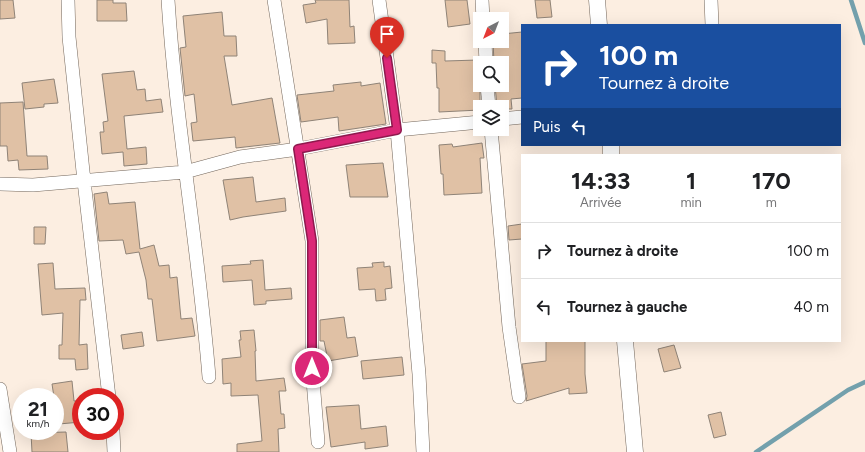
<!DOCTYPE html>
<html lang="fr">
<meta charset="utf-8">
<style>
:root{--surface:#fff;--page:#f2f2f2;--text:#202124;--muted:#757577;--line:#e0e0e0}
body{margin:0;font-family:Figtree,sans-serif;background:var(--page);color:var(--text);height:100vh;display:flex;flex-direction:column;font-size:15px;white-space:nowrap}
*{box-sizing:border-box;margin:0}
p{font-size:13px;color:var(--muted)}
.icon{flex:none;width:22px;height:22px;fill:none;stroke:currentColor;stroke-width:2;stroke-linecap:round;stroke-linejoin:round}
.map{position:relative;flex:1;overflow:hidden}
.panel{position:absolute;left:521px;top:154px;width:320px;height:188px;display:flex;flex-direction:column;background:var(--surface);border-radius:0px;box-shadow:0 4px 16px #0002}
.panel>*{flex:none}
.hud{position:absolute;left:521px;top:24px;width:320px;height:122px;border-radius:0px;box-shadow:0 4px 16px #0002;background:#1a4fa0;color:#fff;overflow:hidden}
.needle{width:26px;rotate:222deg}
.buttons{position:absolute;left:473px;top:12px;display:grid;gap:8px}
.buttons a{display:grid;place-items:center;width:36px;height:36px;border-radius:0px;background:var(--surface);box-shadow:0 4px 16px #0002;font-size:20px}
.speed{position:absolute;left:12px;top:388px;display:flex;gap:8px;font-size:20px;font-weight:700;text-align:center}
.speed>*{display:grid;place-content:center;width:52px;height:52px;border-radius:50%;background:var(--surface);box-shadow:0 4px 16px #0002;line-height:1}
.speed small{font-size:10px;font-weight:400}
.speed .limit{border:6px solid #d22;background:#fff;color:#111}
.pin{position:absolute;display:grid;place-items:center;width:34px;height:34px;color:#fff;margin:-41px -17px;border-radius:50% 50% 50% 0;rotate:-45deg;box-shadow:0 0 4px #0007}
.pin .icon{rotate:45deg}
.me{position:absolute;width:44px;margin:-22px;rotate:0deg;stroke-linejoin:round;filter:drop-shadow(0 0 3px #0008)}
.turn{display:flex;align-items:center;gap:14px;height:84px;padding:0 12px;font-size:18px}
.turn .icon{width:52px;height:52px;stroke-width:2.5}
.turn b{display:block;font-size:28px;line-height:34px}
.then{display:flex;align-items:center;height:38px;padding:0 12px;background:#0003;gap:8px;font-size:15px}
.eta{display:flex;justify-content:space-evenly;align-items:center;height:68px;text-align:center}
.eta b{font-size:24px;font-weight:700;line-height:28px}
ul{padding:0;list-style:none}
li{display:flex;align-items:center;gap:12px;height:56px;padding:0 12px;border-top:1px solid var(--line)}
li div{flex:1}
li b{display:block;font-size:15px}
li em{font-style:normal}
.map>svg:first-child{display:block}
.lines{fill:none;stroke-linecap:round;stroke-linejoin:round}
.stream{stroke:#73a0ac;stroke-width:4.5}
.building{fill:#e0c1a5;stroke:#8f8377}
.minor-casing{stroke:#73675c;stroke-width:14}
.tertiary-casing{stroke:#73675c;stroke-width:17}
.minor{stroke:#fff;stroke-width:13}
.tertiary{stroke:#fff;stroke-width:16}
.route-casing{stroke:#8e194d;stroke-width:10}
.route{stroke:#db2777;stroke-width:7}
</style>
<div class="map">
<svg width="865" height="452" viewBox="0 0 865 452">
<rect width="100%" height="100%" fill="#fceee1"/>
<g class="lines">
<path class="stream" d="M 851,0 L 865,43
M 756,452 L 848,390 L 865,382"/>
</g>
<path class="building" d="M 0,0 L 13,0 L 15,18 L 0,19 Z
M 97,0 L 113,0 L 113,3 L 126,3 L 127,21 L 97,21 Z
M 315,0 L 349,0 L 350,27 L 354,26 L 355,43 L 328,44 L 327,19 L 306,23 L 303,5 L 316,3 Z
M 445,0 L 467,0 L 470,24 L 448,27 Z
M 535,0 L 550,0 L 552,17 L 537,18 Z
M 222,12 L 224,36 L 236,36 L 237,56 L 224,56 L 232,105 L 272,98 L 280,143 L 236,148 L 235,137 L 193,141 L 191,123 L 197,122 L 194,94 L 185,96 L 180,48 L 186,47 L 183,16 Z
M 522,32 L 522,98 L 511,99 L 512,109 L 502,109 L 502,107 L 497,107 L 495,85 L 502,85 L 502,63 L 494,63 L 493,41 L 502,41 L 502,34 Z
M 432,50 L 445,51 L 445,61 L 478,60 L 480,68 L 480,110 L 439,112 L 439,88 L 437,88 L 436,63 L 432,63 Z
M 134,71 L 137,90 L 145,89 L 146,101 L 161,99 L 163,112 L 124,116 L 127,149 L 146,147 L 147,164 L 124,166 L 123,152 L 102,154 L 100,132 L 104,132 L 103,122 L 108,121 L 102,74 Z
M 54,79 L 58,103 L 44,104 L 44,107 L 25,109 L 22,83 Z
M 361,82 L 361,86 L 380,83 L 386,124 L 339,131 L 338,117 L 301,122 L 297,95 L 334,91 L 333,85 Z
M 23,102 L 27,156 L 47,156 L 48,169 L 19,170 L 18,160 L 8,161 L 7,146 L 0,146 L 0,103 Z
M 482,143 L 484,158 L 480,158 L 482,193 L 444,195 L 443,174 L 441,174 L 439,145 L 452,144 L 453,147 Z
M 383,163 L 388,197 L 350,197 L 346,165 Z
M 253,177 L 256,202 L 285,198 L 286,211 L 243,217 L 230,220 L 223,180 Z
M 107,192 L 109,204 L 135,202 L 140,249 L 154,245 L 159,266 L 169,265 L 170,278 L 177,277 L 181,319 L 192,318 L 195,336 L 157,341 L 152,299 L 148,299 L 146,280 L 139,252 L 126,254 L 123,240 L 99,241 L 94,194 Z
M 522,224 L 522,239 L 509,240 L 508,226 Z
M 34,227 L 46,227 L 45,244 L 34,244 Z
M 263,260 L 265,290 L 291,288 L 292,299 L 266,301 L 266,304 L 254,305 L 252,280 L 223,282 L 222,266 L 251,264 L 250,261 Z
M 384,262 L 384,267 L 390,266 L 392,288 L 385,289 L 386,300 L 376,301 L 375,289 L 359,290 L 357,268 L 373,267 L 372,263 Z
M 53,263 L 55,289 L 85,288 L 86,300 L 80,300 L 79,345 L 87,344 L 88,369 L 76,370 L 75,359 L 59,359 L 59,345 L 62,345 L 63,313 L 42,315 L 38,264 Z
M 344,317 L 347,338 L 355,337 L 358,356 L 328,361 L 324,341 L 320,341 L 320,320 Z
M 254,330 L 256,351 L 255,351 L 256,381 L 284,378 L 286,391 L 279,391 L 281,414 L 284,414 L 285,428 L 278,429 L 279,452 L 237,452 L 237,444 L 262,441 L 258,395 L 231,396 L 231,383 L 223,384 L 222,359 L 241,357 L 239,340 L 241,340 L 240,331 Z
M 142,332 L 144,346 L 123,349 L 121,335 Z
M 546,341 L 585,341 L 585,374 L 587,393 L 569,394 L 569,388 L 526,401 L 527,396 L 522,364 L 546,361 Z
M 674,345 L 681,368 L 664,372 L 658,349 Z
M 402,357 L 404,375 L 363,379 L 361,361 Z
M 72,381 L 74,401 L 81,401 L 81,422 L 59,424 L 56,401 L 55,401 L 54,397 L 52,384 Z
M 359,405 L 361,429 L 386,426 L 388,446 L 365,449 L 365,442 L 331,447 L 326,407 Z
M 721,412 L 726,435 L 714,438 L 708,415 Z
M 66,432 L 68,452 L 32,452 L 31,433 Z"/>
<g class="lines">
<g class="minor-casing">
<path id="minor" d="M 68,0 L 69,37 L 84,181 L 109,397
M 168,0 C 176,126 199,251 209,377
M 274,0 L 312,241 L 312,368 L 318,442
M 379,0 L 397,130 L 419,374 L 423,452
M 482,0 L 483,19
M 711,0 L 712,25
M 485,41 L 486,63
M 487,85 L 489,107
M 502,119 L 522,117
M 491,129 L 509,327 L 519,397
M 0,184 L 33,185 L 185,172 L 240,157 L 298,149 L 397,130 L 480,122
M 0,389 L 10,452
M 113,431 L 114,452"/>
</g>
<g class="tertiary-casing">
<path id="tertiary" d="M 597,0 L 599,25
M 611,145 L 611,155
M 625,341 L 635,452"/>
</g>
<use href="#minor" class="minor"/>
<use href="#tertiary" class="tertiary"/>
</g>
<g class="lines">
<g class="route-casing">
<path id="route" d="M 312,368 L 312,241 L 298,149 L 397,130 L 387,58"/>
</g>
<use href="#route" class="route"/>
</g>
</svg>
<div class="buttons">
<a><svg class="needle" viewBox="-14 -14 28 28"><path d="M0-13l5 13h-10z" fill="#e53935"/><path d="M0 13l5-13h-10z" fill="#757577"/></svg></a>
<a><svg class="icon" aria-label="search" viewBox="0 0 24 24"><circle cx="10" cy="10" r="6"/><path d="M15 15l6 6"/></svg></a>
<a><svg class="icon" aria-label="layers" viewBox="0 0 24 24"><path d="M12 4l9 5-9 5-9-5zM3 14l9 5 9-5"/></svg></a>
</div>
<div class="speed"><div>21<small>km/h</small></div><div class="limit">30</div></div>
<div class="pin" style="left:387px;top:58px;background:#d93025"><svg class="icon" aria-label="arrive" viewBox="0 0 24 24"><path d="M6 21V4h12l-3 4 3 4H6"/></svg></div>
<svg class="me" style="left:312px;top:368px" viewBox="-20 -20 40 40"><circle r="17" fill="#db2777" stroke="#fff" stroke-width="3"/><path d="M0-11L8 9 0 5-8 9z" fill="#fff"/></svg>
<div class="hud">
<div class="turn"><svg class="icon" aria-label="right" viewBox="0 0 24 24"><path d="M7 20v-9h11M14 6l5 5-5 5"/></svg><div><b>100 m</b>Tournez à droite</div></div>
<div class="then">Puis<svg class="icon" aria-label="left" viewBox="0 0 24 24"><path d="M17 20v-9H6M10 6l-5 5 5 5"/></svg></div>
</div>
<section class="panel">
<div class="eta">
<div><b>14:33</b><p>Arrivée</p></div>
<div><b>1</b><p>min</p></div>
<div><b>170</b><p>m</p></div>
</div>
<ul>
<li><svg class="icon" aria-label="right" viewBox="0 0 24 24"><path d="M7 20v-9h11M14 6l5 5-5 5"/></svg><div><b>Tournez à droite</b></div><em>100 m</em></li>
<li><svg class="icon" aria-label="left" viewBox="0 0 24 24"><path d="M17 20v-9H6M10 6l-5 5 5 5"/></svg><div><b>Tournez à gauche</b></div><em>40 m</em></li>
</ul>
</section>
</div>
